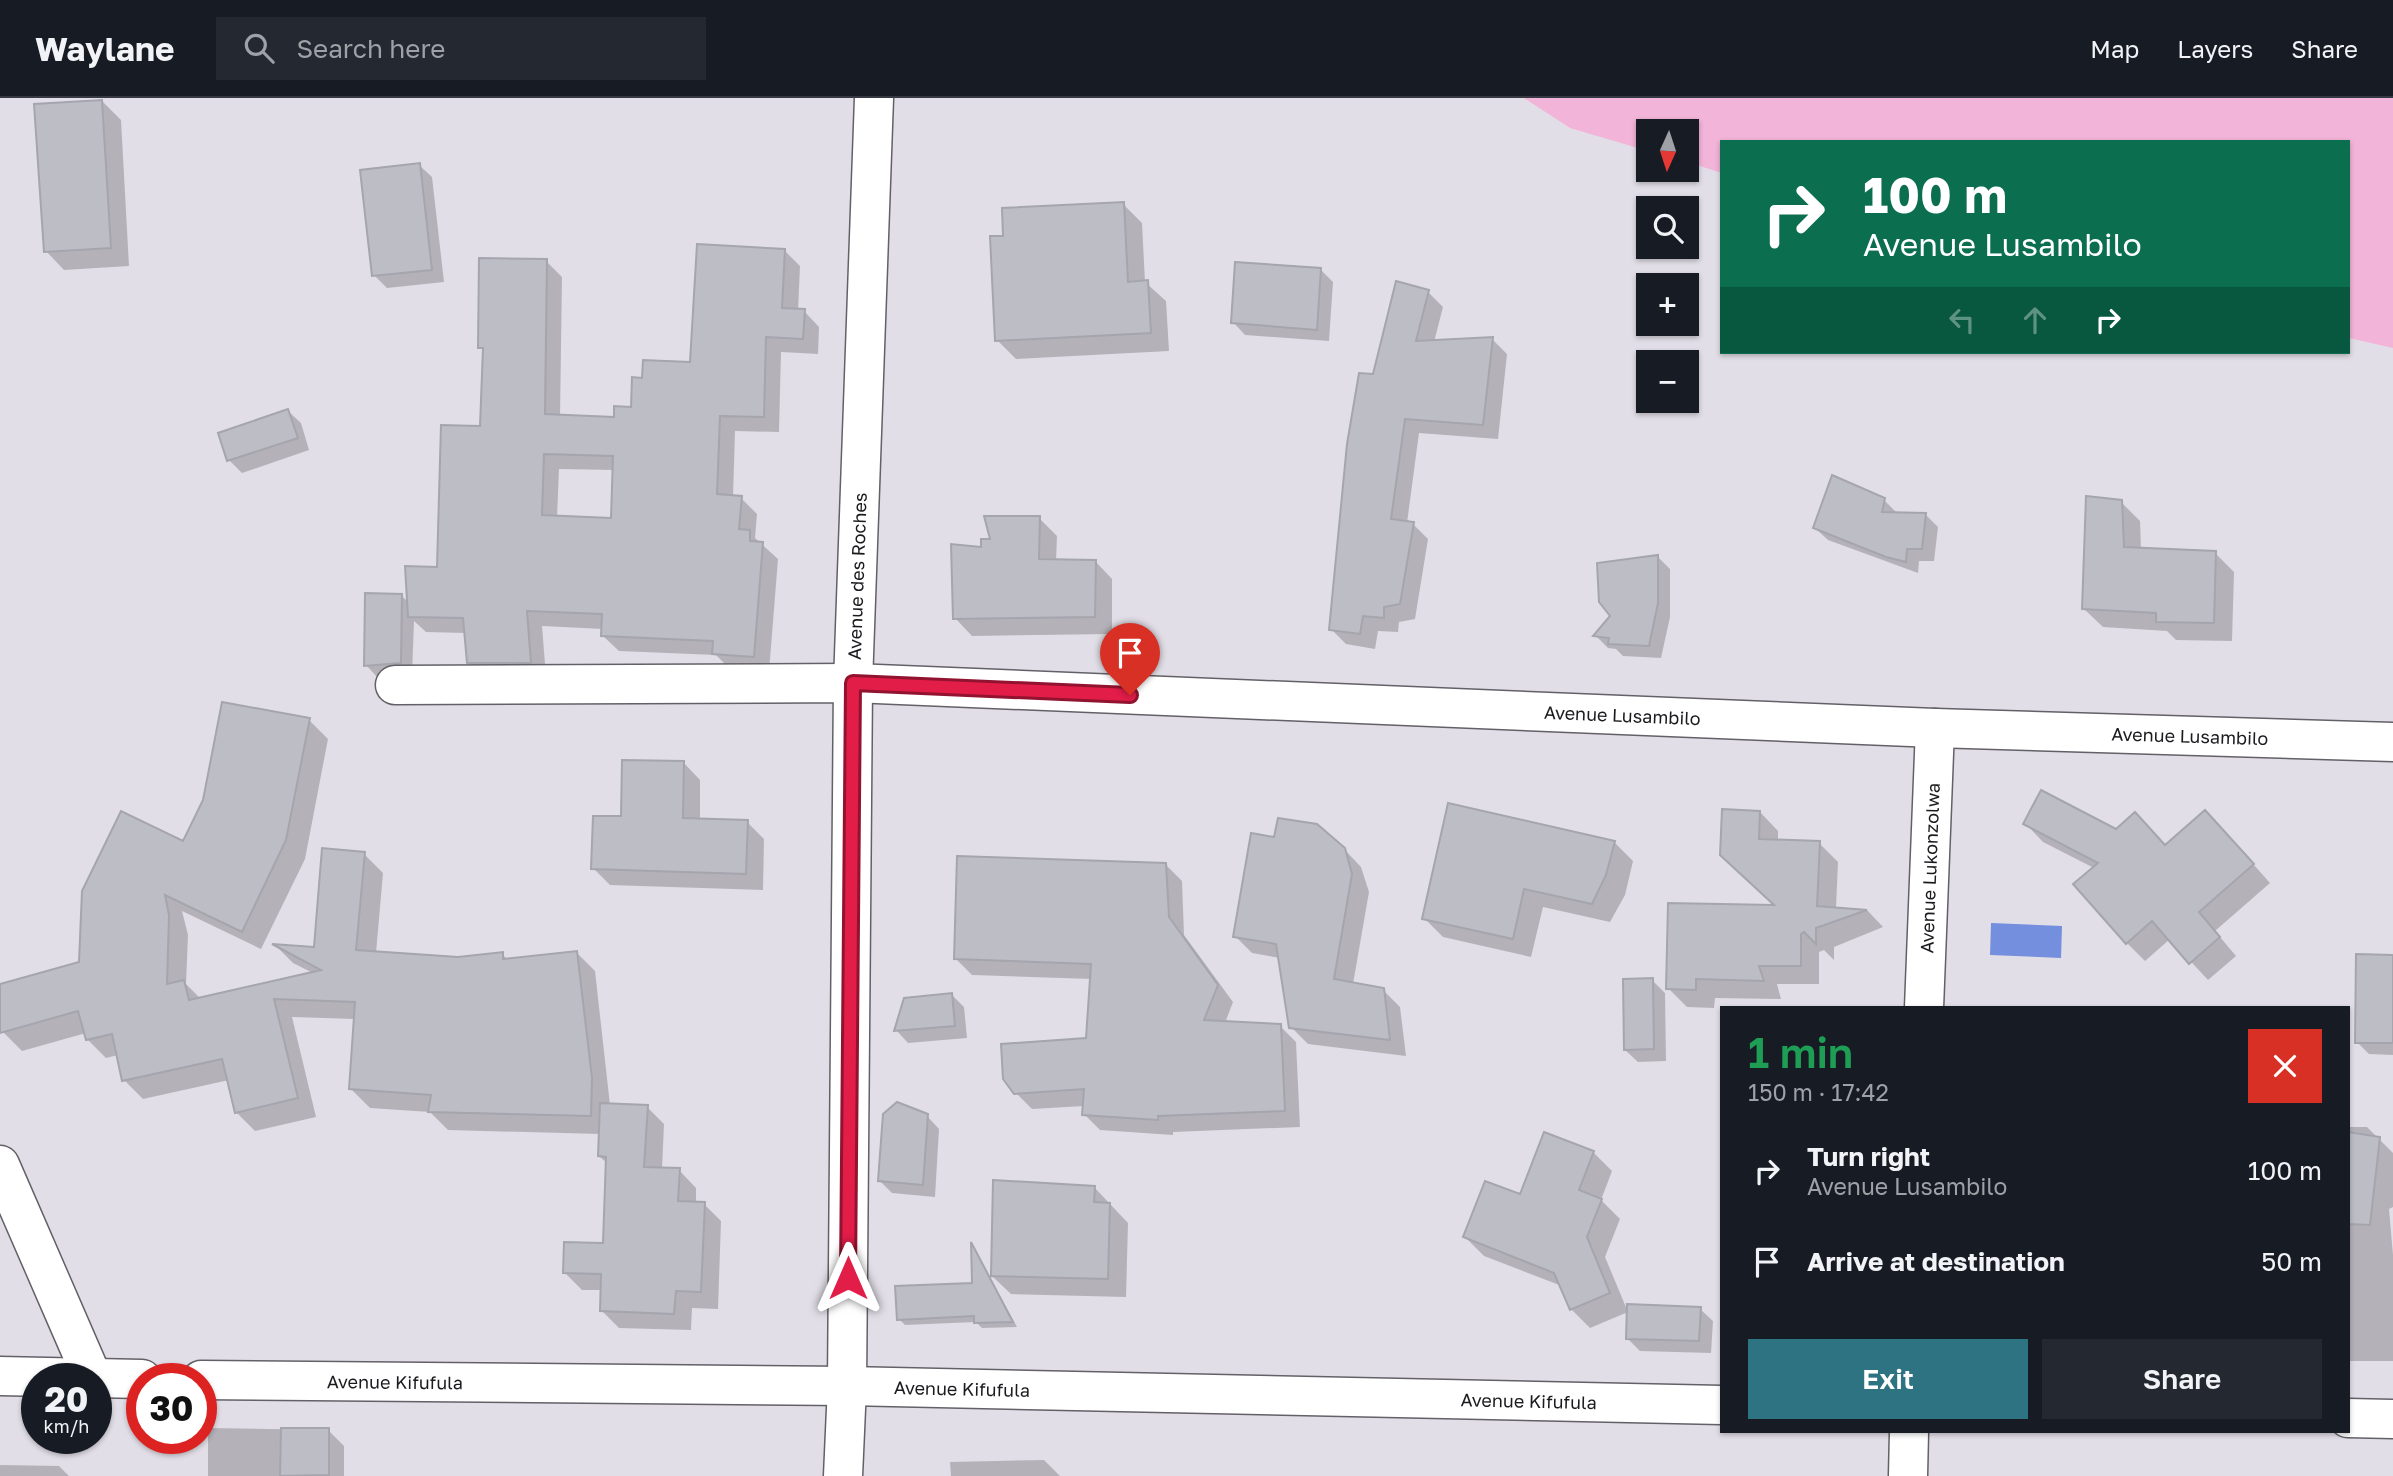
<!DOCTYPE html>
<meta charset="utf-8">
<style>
:root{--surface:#171b24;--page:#242831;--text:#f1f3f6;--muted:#9ea1a6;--line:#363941;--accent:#2e7382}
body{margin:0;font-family:"Golos Text",sans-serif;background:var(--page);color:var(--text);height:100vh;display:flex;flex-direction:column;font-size:26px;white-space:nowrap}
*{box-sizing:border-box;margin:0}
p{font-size:23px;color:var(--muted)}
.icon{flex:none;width:38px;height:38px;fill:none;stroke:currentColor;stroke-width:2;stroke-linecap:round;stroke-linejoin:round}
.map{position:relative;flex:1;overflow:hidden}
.sheet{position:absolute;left:1720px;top:908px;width:630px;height:427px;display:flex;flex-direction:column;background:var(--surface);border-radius:0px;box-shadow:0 2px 5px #0004}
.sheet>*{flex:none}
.hud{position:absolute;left:1720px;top:42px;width:630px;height:214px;border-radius:0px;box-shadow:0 2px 5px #0004;background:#0b6e4f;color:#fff;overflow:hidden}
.needle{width:46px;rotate:183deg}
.buttons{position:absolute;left:1636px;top:21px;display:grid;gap:14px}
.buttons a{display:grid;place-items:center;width:63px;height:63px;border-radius:0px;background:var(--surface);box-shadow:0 2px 5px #0004;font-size:35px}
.speed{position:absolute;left:21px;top:1265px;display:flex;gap:14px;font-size:35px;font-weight:700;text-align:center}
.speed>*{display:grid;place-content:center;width:91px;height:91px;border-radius:50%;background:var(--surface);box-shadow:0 2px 5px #0004;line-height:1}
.speed small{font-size:18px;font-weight:400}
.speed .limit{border:10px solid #d22;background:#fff;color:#111}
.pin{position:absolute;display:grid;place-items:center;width:60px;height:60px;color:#fff;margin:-72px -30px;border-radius:50% 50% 50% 0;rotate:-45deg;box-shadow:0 0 7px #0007}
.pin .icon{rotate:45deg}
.me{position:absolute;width:77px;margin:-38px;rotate:0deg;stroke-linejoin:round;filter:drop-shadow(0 0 5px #0008)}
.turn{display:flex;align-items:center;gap:24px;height:147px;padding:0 28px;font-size:32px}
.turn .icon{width:91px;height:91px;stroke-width:2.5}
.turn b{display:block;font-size:49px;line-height:60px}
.lanes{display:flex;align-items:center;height:66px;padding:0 28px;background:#0003;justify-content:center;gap:35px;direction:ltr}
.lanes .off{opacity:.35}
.round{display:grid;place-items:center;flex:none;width:74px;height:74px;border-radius:0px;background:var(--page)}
.headline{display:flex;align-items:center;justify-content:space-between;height:119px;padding:0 28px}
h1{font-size:42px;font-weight:600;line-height:52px;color:#1e9e55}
.cta{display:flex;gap:14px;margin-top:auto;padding:14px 28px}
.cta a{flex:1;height:80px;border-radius:0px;background:var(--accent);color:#fff;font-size:28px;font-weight:600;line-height:80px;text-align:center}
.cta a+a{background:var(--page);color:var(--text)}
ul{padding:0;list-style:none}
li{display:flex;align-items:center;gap:21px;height:91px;padding:0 28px}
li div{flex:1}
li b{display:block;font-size:26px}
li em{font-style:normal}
header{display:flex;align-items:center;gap:42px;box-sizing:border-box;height:98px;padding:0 35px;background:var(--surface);border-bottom:2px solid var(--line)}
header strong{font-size:33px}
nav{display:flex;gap:38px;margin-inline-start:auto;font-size:24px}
.search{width:490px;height:63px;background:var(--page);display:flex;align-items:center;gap:18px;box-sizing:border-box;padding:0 24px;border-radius:0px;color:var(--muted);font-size:26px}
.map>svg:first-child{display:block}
.green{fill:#f2b4d8}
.water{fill:#758fdf}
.shadow{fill:#0003;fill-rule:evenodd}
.building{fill:#bdbdc6;stroke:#a5a5ae;stroke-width:2;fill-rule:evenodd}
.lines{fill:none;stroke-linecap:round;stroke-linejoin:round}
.minor-casing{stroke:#636067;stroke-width:41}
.minor{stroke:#fff;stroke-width:38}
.route-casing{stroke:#92132f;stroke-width:18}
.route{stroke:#e11d48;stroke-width:12}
.labels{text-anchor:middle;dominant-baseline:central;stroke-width:7;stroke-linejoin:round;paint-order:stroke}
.street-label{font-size:18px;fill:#1c1a1e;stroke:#efebf4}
</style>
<header>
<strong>Waylane</strong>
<div class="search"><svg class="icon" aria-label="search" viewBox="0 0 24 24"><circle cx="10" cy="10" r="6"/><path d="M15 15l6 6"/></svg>Search here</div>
<nav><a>Map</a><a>Layers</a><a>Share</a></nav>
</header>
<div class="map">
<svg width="2393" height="1378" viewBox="0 0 2393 1378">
<rect width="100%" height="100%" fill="#e2dee7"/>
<path class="green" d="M 1524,0 L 2393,0 L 2393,250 L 2349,240 L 2348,44 L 1722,44 L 1722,75 L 1687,64 L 1687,33 L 1648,33 L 1648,53 L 1570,30 Z"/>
<path class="water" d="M 1991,825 L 2062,828 L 2061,860 L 1990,857 Z"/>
<path class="shadow" d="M 102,3 L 121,22 L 129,168 L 64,172 L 46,153 Z
M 419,67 L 432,79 L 444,184 L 387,190 L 374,177 Z
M 1123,106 L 1142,125 L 1145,184 L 1166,203 L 1169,253 L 1016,261 L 997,242 L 1005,139 Z
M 785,153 L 800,168 L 798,213 L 804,213 L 819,229 L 818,256 L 781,254 L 779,334 L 735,333 L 733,399 L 741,400 L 757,416 L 755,440 L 778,461 L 769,574 L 730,571 L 716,557 L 619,553 L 603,538 L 603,531 L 542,528 L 546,579 L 484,580 L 468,564 L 466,535 L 426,534 L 414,523 L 412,577 L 378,580 L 366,567 L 402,498 L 409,505 L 439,471 L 482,330 L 485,254 L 480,249 L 546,163 L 562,179 L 560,318 L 616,321 L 633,311 L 644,282 L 692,265 ZM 559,371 L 614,372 L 613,422 L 557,420 Z
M 1321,172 L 1333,184 L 1329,243 L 1245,237 L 1233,224 Z
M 1428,194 L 1443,209 L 1434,244 L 1492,241 L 1507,256 L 1498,341 L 1419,335 L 1407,425 L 1413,426 L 1428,441 L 1415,521 L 1399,524 L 1398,534 L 1378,533 L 1375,551 L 1346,546 L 1331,531 L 1374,277 Z
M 288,313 L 301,325 L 309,352 L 242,375 L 229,362 L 220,336 Z
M 1884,402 L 1897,415 L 1926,417 L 1938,429 L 1934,463 L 1919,463 L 1918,475 L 1828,442 L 1815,430 Z
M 2121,404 L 2140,423 L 2141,452 L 2215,455 L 2234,474 L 2232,543 L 2176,542 L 2167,533 L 2103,529 L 2084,511 Z
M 1039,420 L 1057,438 L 1056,463 L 1095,463 L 1112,481 L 1112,536 L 972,538 L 955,520 L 983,451 L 992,443 Z
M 1657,458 L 1670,471 L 1670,519 L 1661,560 L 1623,558 L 1616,551 L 1608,550 L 1596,538 Z
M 309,622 L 328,641 L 305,761 L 261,851 L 182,813 L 188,837 L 186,886 L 201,901 L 313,875 L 293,865 L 276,848 L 316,851 L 364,756 L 383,775 L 376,855 L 458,861 L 502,856 L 508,862 L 576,854 L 595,873 L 610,1007 L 647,1009 L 664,1026 L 662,1071 L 679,1072 L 696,1090 L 696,1105 L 704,1106 L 721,1123 L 718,1211 L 692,1210 L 691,1232 L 619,1230 L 601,1212 L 602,1192 L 582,1192 L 565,1175 L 604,1147 L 608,1066 L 599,1058 L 600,1036 L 448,1032 L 430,1014 L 370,1010 L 351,991 L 355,921 L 292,919 L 316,1019 L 255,1033 L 236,1014 L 229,982 L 143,1001 L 124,982 L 118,957 L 106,960 L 87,941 L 86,935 L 22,953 L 3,934 L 0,888 L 81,865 L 184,745 Z
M 683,664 L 700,682 L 700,722 L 747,724 L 764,741 L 763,792 L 610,787 L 593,770 L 622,720 Z
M 1760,714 L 1778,733 L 1778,744 L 1819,745 L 1838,764 L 1836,810 L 1866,811 L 1883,829 L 1834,849 L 1834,862 L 1824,852 L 1819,854 L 1819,886 L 1777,886 L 1781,901 L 1715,900 L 1714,910 L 1687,909 L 1668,890 L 1777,809 L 1741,775 Z
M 2025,725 L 2116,733 L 2166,749 L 2223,732 L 2270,785 L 2215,833 L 2236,858 L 2208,882 L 2170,841 L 2145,863 L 2127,845 L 2094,770 L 2043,744 Z
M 1276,741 L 1344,751 L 1361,769 L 1369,794 L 1353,886 L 1383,892 L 1400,909 L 1406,958 L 1308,946 L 1291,929 L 1280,860 L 1252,855 L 1235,838 Z
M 1614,744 L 1633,763 L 1625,797 L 1610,824 L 1543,809 L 1531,859 L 1443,839 L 1424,820 Z
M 1166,767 L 1182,783 L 1184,837 L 1233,904 L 1225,925 L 1280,928 L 1296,944 L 1300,1029 L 1173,1034 L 1173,1037 L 1100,1032 L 1084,1016 L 1084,1008 L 1032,1011 L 1016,995 L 1088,942 L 1092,881 L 972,877 L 956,861 Z
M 2393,859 L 2393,957 L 2369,956 L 2357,944 Z
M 1652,882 L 1665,895 L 1666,963 L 1638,964 L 1625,952 Z
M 952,897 L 964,909 L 967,940 L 908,945 L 896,932 Z
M 927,1018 L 939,1031 L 935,1099 L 892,1095 L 880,1083 Z
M 2348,1029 L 2367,1029 L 2393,1055 L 2393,1109 L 2389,1111 L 2393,1157 L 2393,1263 L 2348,1263 Z
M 1593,1054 L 1612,1073 L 1601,1102 L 1620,1121 L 1605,1159 L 1628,1214 L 1590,1230 L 1571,1211 L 1562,1188 L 1484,1158 L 1465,1139 L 1521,1098 Z
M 1094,1089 L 1128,1125 L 1126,1199 L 1011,1196 L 992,1178 Z
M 973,1148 L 1017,1229 L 982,1230 L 976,1224 L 905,1227 L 899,1221 L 974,1186 Z
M 1700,1211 L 1713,1223 L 1711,1255 L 1640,1253 L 1627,1240 Z
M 208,1330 L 328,1332 L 344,1348 L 344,1378 L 208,1378 Z
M 1044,1362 L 1060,1378 L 951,1378 L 950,1364 Z
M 0,1367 L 59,1368 L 69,1378 L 0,1378 Z"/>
<path class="building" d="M 102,2 L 111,150 L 44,154 L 34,6 Z
M 420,65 L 432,172 L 372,178 L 360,72 Z
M 1124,104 L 1128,184 L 1148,182 L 1151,235 L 995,243 L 990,138 L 1003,138 L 1002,110 Z
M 697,146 L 785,151 L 782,210 L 805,211 L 803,241 L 766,239 L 764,319 L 720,318 L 717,396 L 742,398 L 739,431 L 750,432 L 750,443 L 763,444 L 754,559 L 712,556 L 713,543 L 601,538 L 602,516 L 527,513 L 531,565 L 467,565 L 463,520 L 408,519 L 405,468 L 437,469 L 441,327 L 480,328 L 483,250 L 478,250 L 479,160 L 547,161 L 545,316 L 614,319 L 614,308 L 631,309 L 632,279 L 642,280 L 643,262 L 690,264 ZM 544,356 L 613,358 L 611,420 L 542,417 Z
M 1235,164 L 1321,170 L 1317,232 L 1231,225 Z
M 1396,183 L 1429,192 L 1416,243 L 1493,239 L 1483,327 L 1405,321 L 1391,421 L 1414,424 L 1400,506 L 1384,509 L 1384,520 L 1363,518 L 1360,536 L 1329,532 L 1347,346 L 1359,275 L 1373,276 Z
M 288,311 L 298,340 L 227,363 L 218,335 Z
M 1832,377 L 1885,400 L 1882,414 L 1926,415 L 1922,451 L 1907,451 L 1906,464 L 1886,459 L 1813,430 Z
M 2086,398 L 2122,402 L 2124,449 L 2216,453 L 2214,525 L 2156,524 L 2156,515 L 2082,511 Z
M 984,418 L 1040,418 L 1039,461 L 1096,462 L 1095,519 L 953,521 L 951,446 L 981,449 L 981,441 L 990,441 Z
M 1658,457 L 1658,505 L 1649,548 L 1608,546 L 1609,540 L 1593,538 L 1610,518 L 1599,504 L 1597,465 Z
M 365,495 L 402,496 L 401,565 L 364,568 Z
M 222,604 L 310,620 L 286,742 L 242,834 L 165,797 L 169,817 L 167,886 L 184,882 L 189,902 L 321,872 L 272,846 L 314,849 L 322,750 L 365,754 L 356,852 L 458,859 L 503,854 L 503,861 L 577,853 L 592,980 L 591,1018 L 428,1014 L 431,997 L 349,991 L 355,904 L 274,901 L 298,1000 L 235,1015 L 222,961 L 122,983 L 112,936 L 86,942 L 78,913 L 0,935 L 0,886 L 79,864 L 82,793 L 121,713 L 183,743 L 203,702 Z
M 622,662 L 684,663 L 683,720 L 748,722 L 746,776 L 591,771 L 593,718 L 621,718 Z
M 2041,692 L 2116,731 L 2135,714 L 2165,747 L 2205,712 L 2254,766 L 2199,814 L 2220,839 L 2189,866 L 2152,823 L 2126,846 L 2073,786 L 2098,765 L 2023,726 Z
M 1448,705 L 1615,743 L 1606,777 L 1592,806 L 1524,791 L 1513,841 L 1422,821 Z
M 1722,711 L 1760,713 L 1759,741 L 1820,743 L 1817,808 L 1867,812 L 1816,830 L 1816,846 L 1804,834 L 1801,836 L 1801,868 L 1759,868 L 1764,883 L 1696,881 L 1696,892 L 1666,891 L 1668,805 L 1774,807 L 1720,757 Z
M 1278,720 L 1317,726 L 1345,750 L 1352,776 L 1334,881 L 1384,890 L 1390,942 L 1289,930 L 1276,846 L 1233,839 L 1251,735 L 1274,739 Z
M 957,758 L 1166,765 L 1169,819 L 1218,887 L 1204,922 L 1281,926 L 1285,1013 L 1158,1018 L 1158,1022 L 1082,1017 L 1084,991 L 1014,996 L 1003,981 L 1001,946 L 1086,940 L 1091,866 L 954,861 Z
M 2356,856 L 2393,857 L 2393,945 L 2355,945 Z
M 1653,880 L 1654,951 L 1624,952 L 1623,881 Z
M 952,895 L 955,928 L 894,933 L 904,900 Z
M 897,1004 L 928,1016 L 923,1087 L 878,1083 L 883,1016 Z
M 600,1005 L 648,1007 L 644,1069 L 680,1070 L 678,1103 L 705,1104 L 701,1194 L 676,1193 L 674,1216 L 600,1213 L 601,1176 L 563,1175 L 564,1144 L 603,1145 L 606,1059 L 598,1058 Z
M 1544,1034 L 1594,1053 L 1579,1092 L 1602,1101 L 1587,1139 L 1610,1195 L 1570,1212 L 1554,1175 L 1463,1139 L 1485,1083 L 1520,1096 Z
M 2348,1034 L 2380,1039 L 2370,1127 L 2348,1126 Z
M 993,1082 L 1095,1088 L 1094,1104 L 1110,1105 L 1108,1181 L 991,1178 Z
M 971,1144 L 1013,1224 L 974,1225 L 974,1218 L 897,1222 L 895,1188 L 972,1185 Z
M 1627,1206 L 1701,1209 L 1699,1243 L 1626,1241 Z
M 281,1330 L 329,1330 L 329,1377 L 280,1378 Z"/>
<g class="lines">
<g class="minor-casing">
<g id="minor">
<path id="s1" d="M 395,587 L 853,585 L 1935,630 L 2393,644"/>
<path id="s2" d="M 1924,910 L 1935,630"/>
<path d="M 0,1067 L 93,1281"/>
<path d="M 0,1278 L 142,1281"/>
<path id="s3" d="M 201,1282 L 847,1288 L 1722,1307"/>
<path d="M 2348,1320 L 2393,1321"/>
<path id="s4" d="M 843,1378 L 847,1288 L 853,585 L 874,0"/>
<path d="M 1908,1378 L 1909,1334"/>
</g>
</g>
<use href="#minor" class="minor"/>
</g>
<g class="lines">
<g class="route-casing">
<path id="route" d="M 848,1180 L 853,585 L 1130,597"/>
</g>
<use href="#route" class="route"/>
</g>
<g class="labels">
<g class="street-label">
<text stroke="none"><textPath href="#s4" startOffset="900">Avenue des Roches</textPath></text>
<text stroke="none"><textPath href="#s1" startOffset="1228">Avenue Lusambilo</textPath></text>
<text stroke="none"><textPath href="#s1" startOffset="1796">Avenue Lusambilo</textPath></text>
<text stroke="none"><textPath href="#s2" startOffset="140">Avenue Lukonzolwa</textPath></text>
<text stroke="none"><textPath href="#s3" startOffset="194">Avenue Kifufula</textPath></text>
<text stroke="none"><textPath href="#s3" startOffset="761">Avenue Kifufula</textPath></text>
<text stroke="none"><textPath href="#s3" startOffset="1328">Avenue Kifufula</textPath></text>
</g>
</g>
</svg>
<div class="buttons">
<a><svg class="needle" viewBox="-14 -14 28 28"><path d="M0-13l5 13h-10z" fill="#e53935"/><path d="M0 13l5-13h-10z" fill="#9ea1a6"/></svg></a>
<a><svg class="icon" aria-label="search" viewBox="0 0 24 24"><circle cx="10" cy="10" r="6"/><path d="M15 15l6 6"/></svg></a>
<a>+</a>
<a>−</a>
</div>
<div class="speed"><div>20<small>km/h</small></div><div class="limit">30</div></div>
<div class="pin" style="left:1130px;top:597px;background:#d93025"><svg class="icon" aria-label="arrive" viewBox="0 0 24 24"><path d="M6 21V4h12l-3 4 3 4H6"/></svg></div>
<svg class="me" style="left:848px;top:1180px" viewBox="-20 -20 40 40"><path d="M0-17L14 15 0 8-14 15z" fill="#e11d48" stroke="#fff" stroke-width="4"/></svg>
<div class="hud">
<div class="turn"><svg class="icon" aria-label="right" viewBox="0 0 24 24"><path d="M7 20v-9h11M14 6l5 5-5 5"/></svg><div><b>100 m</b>Avenue Lusambilo</div></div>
<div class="lanes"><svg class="icon off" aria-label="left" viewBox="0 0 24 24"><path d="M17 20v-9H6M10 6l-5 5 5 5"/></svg><svg class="icon off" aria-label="ahead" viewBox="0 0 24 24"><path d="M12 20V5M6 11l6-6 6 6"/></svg><svg class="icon" aria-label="right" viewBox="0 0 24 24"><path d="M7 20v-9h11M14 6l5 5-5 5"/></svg></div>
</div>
<section class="sheet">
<div class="headline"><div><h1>1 min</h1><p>150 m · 17:42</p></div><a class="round" style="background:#d93025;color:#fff"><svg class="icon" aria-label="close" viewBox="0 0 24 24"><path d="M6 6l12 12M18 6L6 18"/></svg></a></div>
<ul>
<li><svg class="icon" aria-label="right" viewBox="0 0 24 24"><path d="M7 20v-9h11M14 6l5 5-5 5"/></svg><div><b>Turn right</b><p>Avenue Lusambilo</p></div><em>100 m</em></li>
<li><svg class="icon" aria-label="arrive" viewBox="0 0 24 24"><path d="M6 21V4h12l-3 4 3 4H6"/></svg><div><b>Arrive at destination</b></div><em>50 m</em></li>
</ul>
<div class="cta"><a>Exit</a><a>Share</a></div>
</section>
</div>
